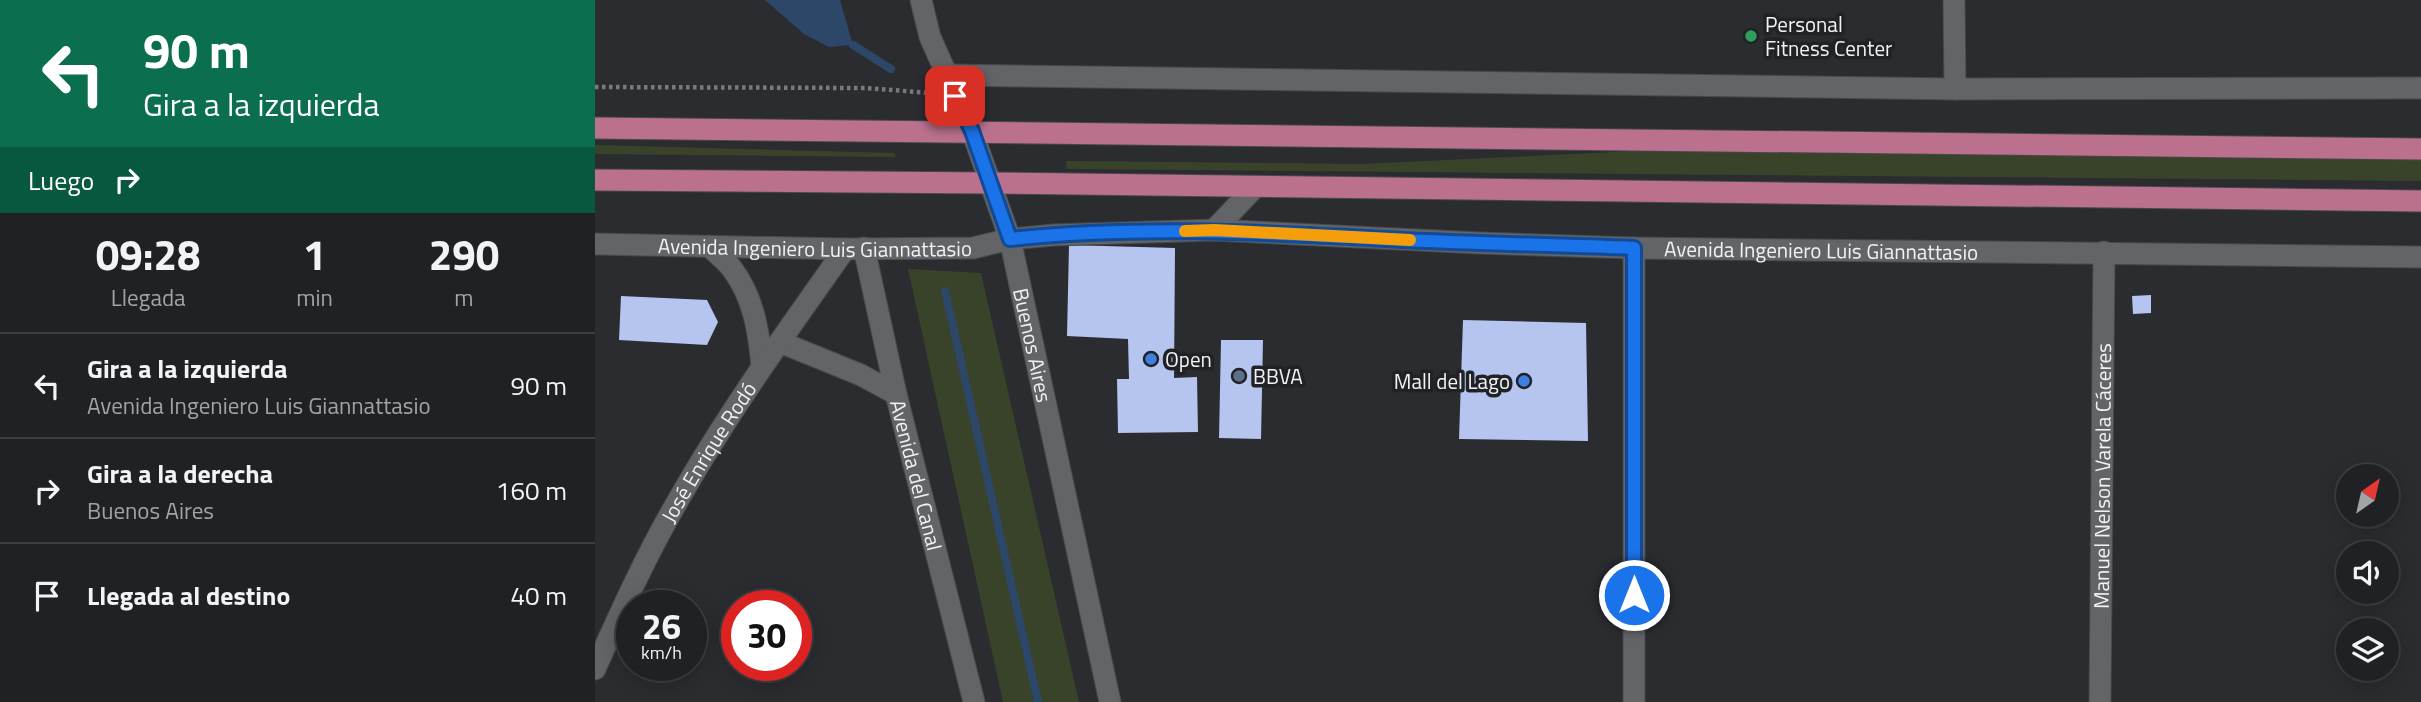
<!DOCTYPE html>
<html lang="es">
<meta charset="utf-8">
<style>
:root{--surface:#202124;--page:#2d2e31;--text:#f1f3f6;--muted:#a2a3a6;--line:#3d3e41}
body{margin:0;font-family:"Titillium Web",sans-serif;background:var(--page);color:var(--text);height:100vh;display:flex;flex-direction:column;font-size:26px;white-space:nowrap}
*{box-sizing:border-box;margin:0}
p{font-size:23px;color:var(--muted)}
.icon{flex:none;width:38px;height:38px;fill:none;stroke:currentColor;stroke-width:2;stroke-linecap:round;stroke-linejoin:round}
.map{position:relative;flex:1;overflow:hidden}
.details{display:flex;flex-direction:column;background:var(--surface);width:595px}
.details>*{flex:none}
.banner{background:#0b6e4f;color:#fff;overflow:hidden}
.needle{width:46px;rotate:34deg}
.tools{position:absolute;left:1741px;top:464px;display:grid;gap:14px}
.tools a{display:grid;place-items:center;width:63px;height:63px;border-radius:50%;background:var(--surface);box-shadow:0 4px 18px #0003,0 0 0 2px var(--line);font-size:35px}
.speed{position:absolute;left:21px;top:590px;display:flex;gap:14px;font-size:35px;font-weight:700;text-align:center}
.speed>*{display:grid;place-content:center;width:91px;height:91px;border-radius:50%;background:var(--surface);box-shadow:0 4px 18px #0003,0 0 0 2px var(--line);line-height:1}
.speed small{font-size:18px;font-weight:400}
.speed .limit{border:10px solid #d22;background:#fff;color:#111}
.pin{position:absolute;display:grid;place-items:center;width:60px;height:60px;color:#fff;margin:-30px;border-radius:14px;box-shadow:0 4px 10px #0006}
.me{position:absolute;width:77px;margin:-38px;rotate:0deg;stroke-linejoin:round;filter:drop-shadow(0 0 5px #0008)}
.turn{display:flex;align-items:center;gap:24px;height:147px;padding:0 28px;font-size:32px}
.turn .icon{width:91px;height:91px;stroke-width:2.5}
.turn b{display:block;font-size:49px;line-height:60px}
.then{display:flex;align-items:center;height:66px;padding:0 28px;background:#0003;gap:14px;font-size:26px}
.eta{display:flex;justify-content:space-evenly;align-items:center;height:119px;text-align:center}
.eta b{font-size:42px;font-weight:700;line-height:49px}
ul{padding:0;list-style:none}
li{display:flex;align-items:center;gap:21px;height:105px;padding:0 28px;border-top:2px solid var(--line)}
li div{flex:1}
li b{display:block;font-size:26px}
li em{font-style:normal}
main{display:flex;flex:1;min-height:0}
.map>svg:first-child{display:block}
.green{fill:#39432a}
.water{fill:#2d4768}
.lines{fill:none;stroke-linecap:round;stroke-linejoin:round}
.stream{stroke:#2d4768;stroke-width:8}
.building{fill:#b6c4f0}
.minor-casing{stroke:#48494d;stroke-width:23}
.tertiary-casing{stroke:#48494d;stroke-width:23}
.primary-casing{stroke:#48494d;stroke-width:23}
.path{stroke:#787a7d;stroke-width:4.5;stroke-dasharray:3.5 3.5;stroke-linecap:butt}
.minor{stroke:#626468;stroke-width:21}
.tertiary{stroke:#626468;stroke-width:21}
.primary{stroke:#bb718e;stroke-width:21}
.route-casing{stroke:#114b97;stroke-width:18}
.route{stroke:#1a73e8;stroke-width:12}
.slow{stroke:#f59e0b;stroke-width:12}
.leisure-dot{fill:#2e9e5b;stroke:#212226;stroke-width:2.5}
.shop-dot{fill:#3f7fe0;stroke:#212226;stroke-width:2.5}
.service-dot{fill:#5c6f8a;stroke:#212226;stroke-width:2.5}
.labels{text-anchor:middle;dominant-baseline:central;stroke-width:7;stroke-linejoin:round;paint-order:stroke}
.poi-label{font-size:21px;fill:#f1f2f5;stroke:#212226;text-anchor:start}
.street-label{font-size:21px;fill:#f1f2f5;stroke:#212226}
</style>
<main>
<section class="details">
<div class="banner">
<div class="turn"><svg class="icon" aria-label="left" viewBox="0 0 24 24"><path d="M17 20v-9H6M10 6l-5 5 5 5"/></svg><div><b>90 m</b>Gira a la izquierda</div></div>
<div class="then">Luego<svg class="icon" aria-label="right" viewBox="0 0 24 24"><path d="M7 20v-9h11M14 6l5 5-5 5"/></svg></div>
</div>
<div class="eta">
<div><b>09:28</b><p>Llegada</p></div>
<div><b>1</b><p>min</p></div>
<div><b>290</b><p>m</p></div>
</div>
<ul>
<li><svg class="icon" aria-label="left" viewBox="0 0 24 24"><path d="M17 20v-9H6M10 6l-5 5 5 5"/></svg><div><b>Gira a la izquierda</b><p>Avenida Ingeniero Luis Giannattasio</p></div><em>90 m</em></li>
<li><svg class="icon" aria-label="right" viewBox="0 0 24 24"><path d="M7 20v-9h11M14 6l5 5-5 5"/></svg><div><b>Gira a la derecha</b><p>Buenos Aires</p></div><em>160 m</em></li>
<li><svg class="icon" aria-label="arrive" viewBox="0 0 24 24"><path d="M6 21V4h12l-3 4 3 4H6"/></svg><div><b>Llegada al destino</b></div><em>40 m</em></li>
</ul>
</section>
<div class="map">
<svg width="1826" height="702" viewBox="0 0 1826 702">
<rect width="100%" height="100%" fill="#2a2c30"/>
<path class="green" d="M 0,145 L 299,153 L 301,157 L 0,154 Z
M 1041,151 L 1826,160 L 1826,181 L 472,169 L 471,161 L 767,164 Z
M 313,269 L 386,273 L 484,702 L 408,702 Z"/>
<path class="water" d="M 170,0 L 245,0 L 258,45 L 234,47 L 209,34 Z"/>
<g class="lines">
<path class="stream" d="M 258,45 L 296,69
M 350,291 L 443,702"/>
</g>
<path class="building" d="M 474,245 L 580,248 L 579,378 L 602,377 L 603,432 L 523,433 L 522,379 L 534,379 L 533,339 L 472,336 Z
M 1556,295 L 1556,313 L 1538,314 L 1537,296 Z
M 26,296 L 112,300 L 123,322 L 112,345 L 24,340 Z
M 868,320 L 991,323 L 993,441 L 864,439 Z
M 626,340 L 668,340 L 666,439 L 624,438 Z"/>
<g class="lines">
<g class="minor-casing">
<g id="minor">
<path id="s1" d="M 326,0 L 335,37 L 377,131 L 415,239 L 515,702"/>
<path d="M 1359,0 L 1360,89"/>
<path d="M 353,75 L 1360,89 L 1826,88"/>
<path d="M 619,230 L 660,187"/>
<path id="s2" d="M 0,244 L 250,249 L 378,248 L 415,239 L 459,235 L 619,230 L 884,243 L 1039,248 L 1826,257"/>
<path d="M 114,246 C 122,254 132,261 138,270 C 159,299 164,332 167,367"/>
<path d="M 185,342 L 266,375 L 301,394"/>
<path id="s3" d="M 0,669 C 26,611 52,553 85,497 C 134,411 193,330 250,249"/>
<path d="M 1039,702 L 1039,248"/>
<path id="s4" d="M 1505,702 L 1509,252"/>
</g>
</g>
<g class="tertiary-casing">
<g id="tertiary">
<path id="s5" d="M 269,248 L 301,394 L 379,702"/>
</g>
</g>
<g class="primary-casing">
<path id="primary" d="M 0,128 L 1826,149
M 0,180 L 396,183 L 1826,201"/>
</g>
<path class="path" d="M 0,87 L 271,88 L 335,93"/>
<use href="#minor" class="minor"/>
<use href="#tertiary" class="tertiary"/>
<use href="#primary" class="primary"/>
</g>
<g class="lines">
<g class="route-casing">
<path id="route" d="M 360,96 L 377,131 L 415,239 C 554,224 692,234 831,241 C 900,244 969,245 1039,248 L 1039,595"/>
</g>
<use href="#route" class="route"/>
<path class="slow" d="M 590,231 L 619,230 L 815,240"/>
</g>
<circle class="leisure-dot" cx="1156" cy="36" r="7"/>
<g class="shop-dot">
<circle cx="556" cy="359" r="7"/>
<circle cx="929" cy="381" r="7"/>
</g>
<circle class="service-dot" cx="644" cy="376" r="7"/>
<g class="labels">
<g class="poi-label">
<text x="1170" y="24">Personal<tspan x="1170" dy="24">Fitness Center</tspan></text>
<text x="570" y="359">Open</text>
<text x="658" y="376">BBVA</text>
<text x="915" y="381" text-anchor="end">Mall del Lago</text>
</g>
<g class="street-label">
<text stroke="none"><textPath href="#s2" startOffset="220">Avenida Ingeniero Luis Giannattasio</textPath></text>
<text stroke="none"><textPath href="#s2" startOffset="1228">Avenida Ingeniero Luis Giannattasio</textPath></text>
<text stroke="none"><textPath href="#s1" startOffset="364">Buenos Aires</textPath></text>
<text stroke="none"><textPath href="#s3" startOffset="245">José Enrique Rodó</textPath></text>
<text stroke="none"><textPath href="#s5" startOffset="233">Avenida del Canal</textPath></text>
<text stroke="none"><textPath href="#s4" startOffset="226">Manuel Nelson Varela Cáceres</textPath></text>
</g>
</g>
</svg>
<div class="tools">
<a><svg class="needle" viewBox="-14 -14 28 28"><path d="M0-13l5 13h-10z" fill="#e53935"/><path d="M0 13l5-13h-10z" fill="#a2a3a6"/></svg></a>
<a><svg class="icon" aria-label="sound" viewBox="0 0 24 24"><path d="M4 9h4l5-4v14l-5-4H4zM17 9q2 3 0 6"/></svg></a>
<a><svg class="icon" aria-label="layers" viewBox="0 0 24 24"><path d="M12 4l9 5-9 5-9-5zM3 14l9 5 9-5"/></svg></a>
</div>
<div class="speed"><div>26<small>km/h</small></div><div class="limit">30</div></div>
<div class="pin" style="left:360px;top:96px;background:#d93025"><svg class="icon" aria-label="arrive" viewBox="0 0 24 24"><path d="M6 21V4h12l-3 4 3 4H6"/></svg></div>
<svg class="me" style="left:1039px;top:595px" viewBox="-20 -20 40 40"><circle r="17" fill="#1a73e8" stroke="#fff" stroke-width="3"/><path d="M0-11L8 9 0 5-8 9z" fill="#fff"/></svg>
</div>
</main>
